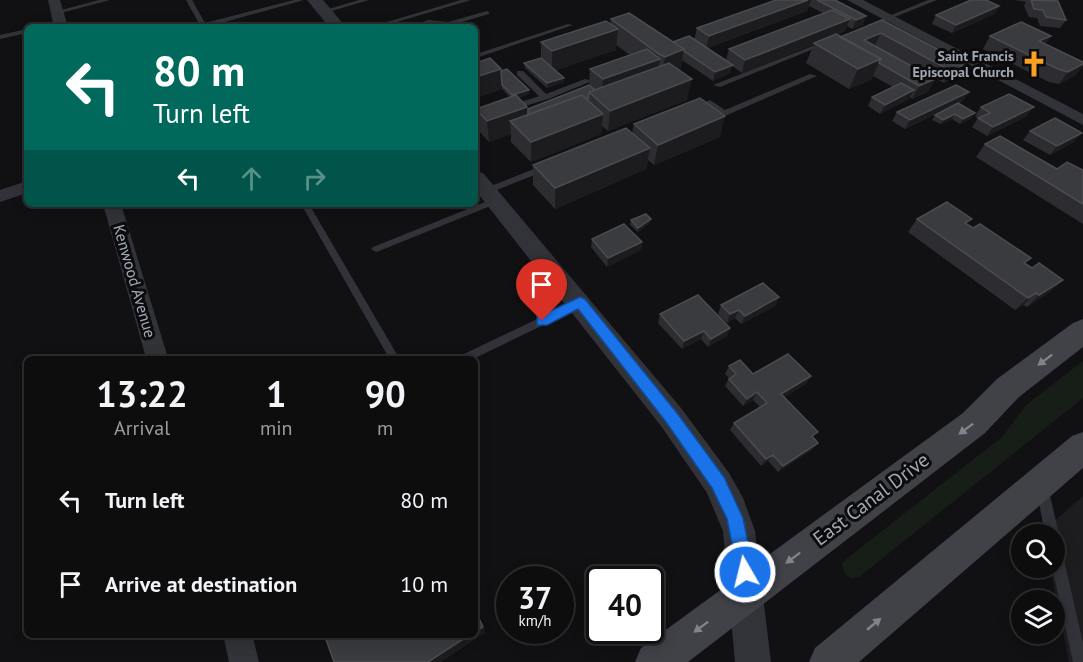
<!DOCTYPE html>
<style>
:root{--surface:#0d0d0e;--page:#161617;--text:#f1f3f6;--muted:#9a9c9e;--line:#2d2d2e}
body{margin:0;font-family:"PT Sans",sans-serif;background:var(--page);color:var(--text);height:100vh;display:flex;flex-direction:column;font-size:22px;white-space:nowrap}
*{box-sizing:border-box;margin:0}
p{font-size:20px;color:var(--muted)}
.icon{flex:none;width:33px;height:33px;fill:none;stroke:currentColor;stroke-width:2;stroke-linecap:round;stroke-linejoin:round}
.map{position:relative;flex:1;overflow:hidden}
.drawer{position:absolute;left:24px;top:356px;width:454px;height:282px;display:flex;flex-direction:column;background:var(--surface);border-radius:9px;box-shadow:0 3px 15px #0003,0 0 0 2px var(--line)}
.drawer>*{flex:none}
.guide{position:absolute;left:24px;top:24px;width:454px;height:183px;border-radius:9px;box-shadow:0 3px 15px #0003,0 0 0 2px var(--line);background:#00695c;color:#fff;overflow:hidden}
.fabs{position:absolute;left:1011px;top:524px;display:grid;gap:12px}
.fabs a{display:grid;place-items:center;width:54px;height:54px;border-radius:50%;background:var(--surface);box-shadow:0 3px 15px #0003,0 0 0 2px var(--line);font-size:30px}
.speed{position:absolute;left:496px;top:566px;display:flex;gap:12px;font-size:30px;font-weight:700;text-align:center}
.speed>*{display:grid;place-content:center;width:78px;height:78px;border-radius:50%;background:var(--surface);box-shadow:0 3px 15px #0003,0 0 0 2px var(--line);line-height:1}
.speed small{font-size:15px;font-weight:400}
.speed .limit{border:3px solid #111;border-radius:9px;background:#fff;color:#111}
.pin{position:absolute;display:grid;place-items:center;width:51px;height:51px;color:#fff;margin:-62px -26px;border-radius:50% 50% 50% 0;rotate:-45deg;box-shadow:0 0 6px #0007}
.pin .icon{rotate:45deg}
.me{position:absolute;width:66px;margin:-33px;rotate:352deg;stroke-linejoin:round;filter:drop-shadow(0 0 4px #0008)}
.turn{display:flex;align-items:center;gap:21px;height:126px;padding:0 30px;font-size:27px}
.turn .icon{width:78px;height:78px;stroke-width:2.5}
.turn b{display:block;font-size:42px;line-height:51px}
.lanes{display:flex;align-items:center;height:57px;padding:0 30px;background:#0003;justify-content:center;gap:30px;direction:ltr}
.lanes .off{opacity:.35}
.eta{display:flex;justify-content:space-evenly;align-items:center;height:102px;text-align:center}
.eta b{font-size:36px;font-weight:700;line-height:42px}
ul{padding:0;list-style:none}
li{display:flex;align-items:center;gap:18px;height:84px;padding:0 30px}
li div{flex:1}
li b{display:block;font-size:22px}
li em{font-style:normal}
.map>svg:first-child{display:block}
.built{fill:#1d1d20}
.green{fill:#171e18}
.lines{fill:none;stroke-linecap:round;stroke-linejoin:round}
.service{fill:#323338;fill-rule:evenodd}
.minor{fill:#323338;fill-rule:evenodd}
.tertiary{fill:#323338;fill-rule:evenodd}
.secondary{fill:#404248;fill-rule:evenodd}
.wall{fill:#2d2d31;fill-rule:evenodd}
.shaded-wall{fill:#1c1c1f}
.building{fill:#393b3f;stroke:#4a4c51;stroke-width:1.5}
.oneway{fill:#7f858e}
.route{fill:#1a73e8;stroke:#114b97;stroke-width:1.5}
.labels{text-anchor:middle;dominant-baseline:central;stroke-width:6;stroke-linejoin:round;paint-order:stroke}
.far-poi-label{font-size:14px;font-weight:bold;fill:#a1a9b4;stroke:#0c0c0e;text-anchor:end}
.street-label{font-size:16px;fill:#a1a9b4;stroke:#0c0c0e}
.near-street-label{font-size:20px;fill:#a1a9b4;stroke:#0c0c0e}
</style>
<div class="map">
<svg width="1083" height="662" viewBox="0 0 1083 662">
<rect width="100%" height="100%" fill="#111113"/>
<path class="built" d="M 1083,496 L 1083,662 L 1069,662 L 1050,567 L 1054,567 L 1054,534 L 1042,532 Z"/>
<path class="green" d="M 1083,361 L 1083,398 L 859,577 L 851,578 L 845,574 L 842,565 L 845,560 L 1002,437 L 1026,405 Z"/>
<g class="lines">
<path class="service" d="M 99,0 L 110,0 L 57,14 L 54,12 Z
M 186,0 L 192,0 L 205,23 L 294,0 L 304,0 L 207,27 L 201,27 Z
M 359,0 L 369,0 L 325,13 L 322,11 Z
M 461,0 L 471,0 L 380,27 L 370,27 Z
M 928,0 L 937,0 L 872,26 L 867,25 Z
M 487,11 L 489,12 L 489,14 L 448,26 L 428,24 L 419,27 L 409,27 L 428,20 L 448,22 Z
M 60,21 L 63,23 L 62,24 L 52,27 L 41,27 Z
M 568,24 L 573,25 L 476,58 L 476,54 Z
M 27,29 L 27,33 L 0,39 L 0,35 Z
M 823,42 L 828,43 L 720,87 L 713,85 Z
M 517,71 L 523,71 L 546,94 L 585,79 L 592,81 L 548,99 L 512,110 L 509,110 L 509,106 L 539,96 L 517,75 Z
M 810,74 L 817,76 L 727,115 L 721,115 L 709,105 L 696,110 L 692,108 L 710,100 L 725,110 Z
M 544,165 L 548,168 L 547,170 L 489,193 L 486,194 L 482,191 L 483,189 Z
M 495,198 L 498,199 L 498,203 L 379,251 L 376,252 L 371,249 L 373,247 Z
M 301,204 L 309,204 L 399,358 L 389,358 Z
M 579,299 L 583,300 L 584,303 L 583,306 L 475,358 L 461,358 L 462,355 Z
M 1042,481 L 1046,483 L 1048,487 L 1059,534 L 1054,540 L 1054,534 L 1045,534 L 1036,487 L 1038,483 Z
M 1054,541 L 1059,542 L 1061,547 L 1083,643 L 1083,662 L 1073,662 L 1052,567 L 1054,567 Z"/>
<path class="minor" d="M 48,0 L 60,0 L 68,27 L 54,27 Z
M 847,0 L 863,0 L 1083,114 L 1083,125 Z
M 27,181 L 27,193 L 0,202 L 0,190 Z
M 103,204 L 121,204 L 168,358 L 146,358 Z
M 223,634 L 252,634 L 259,662 L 229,662 Z"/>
<path class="tertiary" d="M 307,0 L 323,0 L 346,27 L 329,27 Z
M 476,171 L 483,173 L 681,408 L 729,473 L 743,498 L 755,531 L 771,662 L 735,662 L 723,531 L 707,493 L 661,426 L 476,191 Z"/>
<path class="secondary" d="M 1083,319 L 1083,347 L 1019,397 L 985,433 L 688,662 L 635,662 L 641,648 L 963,413 L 997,379 L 1073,323 Z
M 1083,432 L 1083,468 L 859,662 L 809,662 L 815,648 L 1072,436 Z"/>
</g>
<path class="wall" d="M 776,0 L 835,0 L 863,25 L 852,29 L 847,26 L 845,31 L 837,35 L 840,37 L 882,20 L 966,64 L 958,77 L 944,83 L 874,45 L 935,79 L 928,92 L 912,99 L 910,97 L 909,99 L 880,114 L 868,106 L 872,97 L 893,87 L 873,76 L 871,80 L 849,89 L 806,63 L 814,44 L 742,73 L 732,66 L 730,73 L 713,81 L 682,60 L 680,70 L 679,70 L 687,100 L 608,131 L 602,126 L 601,134 L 531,162 L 511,142 L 511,134 L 489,142 L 478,130 L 476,109 L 510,97 L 502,89 L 476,98 L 476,63 L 501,71 L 529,90 L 529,94 L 518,98 L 528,109 L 589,85 L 590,69 L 630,55 L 616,45 L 616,50 L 555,70 L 564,82 L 547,88 L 525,68 L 524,63 L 541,58 L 541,42 L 610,24 L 611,19 L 673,42 L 694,40 L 697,28 ZM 809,6 L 823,13 L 729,49 L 726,60 L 707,48 L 807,11 Z
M 1014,0 L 1053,0 L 1066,20 L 1060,28 L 1040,26 L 1037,18 L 1029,17 L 1024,6 L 1026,2 Z
M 999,6 L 994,14 L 952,33 L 932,24 L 936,15 Z
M 990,36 L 1051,36 L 1045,44 L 1076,75 L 1059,84 L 1049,82 L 983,49 Z
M 963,101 L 905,129 L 892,121 L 897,112 Z
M 958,103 L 972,118 L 960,124 L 952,119 L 941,124 L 932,120 L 935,115 Z
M 981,107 L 1027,116 L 987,136 L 972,127 L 978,118 L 975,116 Z
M 634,124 L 720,137 L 654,165 L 648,160 L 646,169 L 555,209 L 533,185 L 533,165 L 632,133 Z
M 1030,131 L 1074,142 L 1050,155 L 1023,140 Z
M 985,144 L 1057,169 L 1083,170 L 1083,224 L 976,157 Z
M 917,219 L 968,225 L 1032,268 L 1063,280 L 1050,292 L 1027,307 L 1023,305 L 1015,310 L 908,232 Z
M 631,220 L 650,223 L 638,232 L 630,225 Z
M 592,239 L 642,242 L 641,250 L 607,267 L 591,247 Z
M 779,297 L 775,306 L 741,324 L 735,318 L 727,323 L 718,314 L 721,305 Z
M 660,314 L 730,328 L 727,336 L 708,347 L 701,339 L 682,349 L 658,323 Z
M 729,366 L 753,374 L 811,376 L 806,384 L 784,397 L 813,438 L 813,449 L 778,472 L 768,461 L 761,466 L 730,430 L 734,423 L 760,407 L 753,400 L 743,406 L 725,386 L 729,378 L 725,374 Z"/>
<path class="shaded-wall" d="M 808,0 L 811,0 L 807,11 L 706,48 L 709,36 Z
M 999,6 L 994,14 L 952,33 L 956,25 Z
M 866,16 L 863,25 L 852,29 L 856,20 Z
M 850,19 L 845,31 L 742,73 L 745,60 Z
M 618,29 L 616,50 L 552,72 L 552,51 Z
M 881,33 L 875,45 L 858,52 L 864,40 Z
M 1051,36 L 1042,48 L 1039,41 Z
M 684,49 L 680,70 L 661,77 L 665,57 Z
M 660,59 L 656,79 L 601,100 L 603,79 Z
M 881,59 L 871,80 L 849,89 L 858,69 Z
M 966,64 L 958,77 L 944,83 L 951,71 Z
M 1083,64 L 1083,66 L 1076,75 L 1059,84 L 1068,72 Z
M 733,65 L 730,73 L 713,81 L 715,72 Z
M 501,69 L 502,89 L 476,98 L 476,77 Z
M 564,78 L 564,82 L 547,88 L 547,83 Z
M 692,79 L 687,100 L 608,131 L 610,111 Z
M 935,79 L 928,92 L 912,99 L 919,86 Z
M 529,90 L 529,94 L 513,100 L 512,95 Z
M 914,90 L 909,99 L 880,114 L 885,105 Z
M 969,92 L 963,101 L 905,129 L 910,120 Z
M 527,107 L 528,123 L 510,121 L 511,134 L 489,142 L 487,121 Z
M 1034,107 L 1027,116 L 987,136 L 993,127 Z
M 975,113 L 972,118 L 960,124 L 963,119 Z
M 603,114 L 601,134 L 531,162 L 531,142 Z
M 955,114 L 952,119 L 941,124 L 943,120 Z
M 725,116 L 720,137 L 654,165 L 658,145 Z
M 1082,133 L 1074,142 L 1050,155 L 1057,146 Z
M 650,148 L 646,169 L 555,209 L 555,188 Z
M 651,219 L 650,223 L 638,232 L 638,228 Z
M 642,242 L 641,250 L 607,267 L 608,258 Z
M 1063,280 L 1050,292 L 1027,307 L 1039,295 Z
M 1036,293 L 1023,305 L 1015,310 L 1028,298 Z
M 779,297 L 775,306 L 741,324 L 745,316 Z
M 739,310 L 735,318 L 727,323 L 730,314 Z
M 730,328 L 727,336 L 708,347 L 711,339 Z
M 704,331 L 701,339 L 682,349 L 684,341 Z
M 811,376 L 806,384 L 777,402 L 781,394 Z
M 757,392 L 753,400 L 743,406 L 747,399 Z
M 818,443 L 813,449 L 778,472 L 783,466 Z
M 773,455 L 768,461 L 761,466 L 766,459 Z
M 483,627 L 485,633 L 441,662 L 428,662 L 471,634 L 476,634 L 476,631 Z"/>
<path class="building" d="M 776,0 L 808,0 L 709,36 L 697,28 Z
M 817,0 L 835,0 L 866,16 L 856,20 Z
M 971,0 L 986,0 L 999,6 L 956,25 L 936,15 Z
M 1031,0 L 1058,1 L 1066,20 L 1046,17 L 1043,10 L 1034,9 Z
M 832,10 L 850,19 L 745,60 L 729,49 Z
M 629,13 L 684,49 L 665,57 L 659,54 L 611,19 Z
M 882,20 L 966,64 L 951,71 L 881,33 L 864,40 L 935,79 L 919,86 L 879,63 L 881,59 L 840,37 Z
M 606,21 L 618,29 L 552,51 L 541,42 Z
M 1021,22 L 1051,36 L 1039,41 L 1083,62 L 1083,64 L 1068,72 L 1058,69 L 990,36 Z
M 836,34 L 881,59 L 858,69 L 814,43 Z
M 689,36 L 733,65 L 715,72 L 684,51 L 684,49 L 673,42 Z
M 647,49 L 660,59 L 603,79 L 590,69 Z
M 490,58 L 501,69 L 476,77 L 476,63 Z
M 541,58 L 564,78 L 547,83 L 524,63 Z
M 669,63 L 692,79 L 610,111 L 589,92 Z
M 507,69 L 529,90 L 512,95 L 502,85 L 501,71 Z
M 901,83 L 914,90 L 885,105 L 872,97 Z
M 589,85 L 595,90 L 589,92 L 588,100 L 582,95 L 528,115 L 528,109 Z
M 956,85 L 969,92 L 910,120 L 897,112 Z
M 1009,94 L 1034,107 L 993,127 L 978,118 L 990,113 L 981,107 Z
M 516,95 L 527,107 L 487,121 L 476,109 Z
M 582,95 L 603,114 L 531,142 L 510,121 Z
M 700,98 L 725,116 L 658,145 L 634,124 Z
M 958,103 L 975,113 L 963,119 L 955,114 L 943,120 L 935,115 Z
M 1055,118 L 1082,133 L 1057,146 L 1030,131 Z
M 626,128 L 650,148 L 555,188 L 533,165 Z
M 1000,136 L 1057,169 L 1067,162 L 1083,170 L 1083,204 L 985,144 Z
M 947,202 L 972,219 L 965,223 L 973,228 L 980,224 L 1031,258 L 1024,263 L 1032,268 L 1039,263 L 1063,280 L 1039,295 L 1036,293 L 1028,298 L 917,219 Z
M 646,214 L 651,219 L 638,228 L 631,220 Z
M 624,224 L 642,242 L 608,258 L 592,239 Z
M 763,283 L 779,297 L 745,316 L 739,310 L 730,314 L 721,305 Z
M 698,295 L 730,328 L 711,339 L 704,331 L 684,341 L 660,314 Z
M 788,354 L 811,376 L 781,394 L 818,432 L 812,436 L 818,443 L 783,466 L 773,455 L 766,459 L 734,423 L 767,403 L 757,392 L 747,399 L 729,379 L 736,374 L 729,366 L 740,360 L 753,374 Z
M 476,612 L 483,627 L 476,631 Z
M 324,634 L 471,634 L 428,662 L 334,662 Z"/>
<defs><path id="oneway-solid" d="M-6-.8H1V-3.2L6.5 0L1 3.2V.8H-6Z" transform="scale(1.5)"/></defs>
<g class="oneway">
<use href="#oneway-solid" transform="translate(1045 360) rotate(143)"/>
<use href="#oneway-solid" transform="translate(966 429) rotate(143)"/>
<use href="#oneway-solid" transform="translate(793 558) rotate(143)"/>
<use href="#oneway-solid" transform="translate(874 624) rotate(-40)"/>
<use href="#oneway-solid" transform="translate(701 627) rotate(143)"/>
</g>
<path class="route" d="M 580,297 L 585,299 L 677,413 L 724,477 L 743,518 L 754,572 L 751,578 L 745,581 L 739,578 L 727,519 L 712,488 L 666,422 L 578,309 L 547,325 L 537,325 L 537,317 Z"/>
<defs>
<g id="church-bare" transform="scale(2.07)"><path d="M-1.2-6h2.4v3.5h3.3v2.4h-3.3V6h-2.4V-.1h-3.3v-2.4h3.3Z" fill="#fca21f" stroke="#0c0c0e" stroke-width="2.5" paint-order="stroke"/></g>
</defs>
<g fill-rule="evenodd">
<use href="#church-bare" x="1034" y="64"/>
</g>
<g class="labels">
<g class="far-poi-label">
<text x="1014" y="56">Saint Francis<tspan x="1014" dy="16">Episcopal Church</tspan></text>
</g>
<g class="street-label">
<text transform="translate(135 281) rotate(74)">Kenwood Avenue</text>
</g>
<g class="near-street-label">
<text transform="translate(871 499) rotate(-37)">East Canal Drive</text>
</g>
</g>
</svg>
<div class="fabs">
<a><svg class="icon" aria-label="search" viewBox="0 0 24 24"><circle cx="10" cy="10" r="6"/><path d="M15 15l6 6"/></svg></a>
<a><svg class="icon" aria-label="layers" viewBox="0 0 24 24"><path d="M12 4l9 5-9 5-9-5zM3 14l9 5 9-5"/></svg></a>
</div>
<div class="speed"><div>37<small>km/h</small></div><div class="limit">40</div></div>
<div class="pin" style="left:542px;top:321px;background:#d93025"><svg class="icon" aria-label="arrive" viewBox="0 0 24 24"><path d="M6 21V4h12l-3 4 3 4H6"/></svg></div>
<svg class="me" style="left:745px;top:572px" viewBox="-20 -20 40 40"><circle r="17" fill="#1a73e8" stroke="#fff" stroke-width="3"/><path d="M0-11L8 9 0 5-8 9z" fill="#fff"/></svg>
<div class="guide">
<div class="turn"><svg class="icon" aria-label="left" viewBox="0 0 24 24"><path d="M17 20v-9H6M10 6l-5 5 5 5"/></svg><div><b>80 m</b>Turn left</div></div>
<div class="lanes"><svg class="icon" aria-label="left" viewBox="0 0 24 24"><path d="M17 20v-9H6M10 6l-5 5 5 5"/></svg><svg class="icon off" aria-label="ahead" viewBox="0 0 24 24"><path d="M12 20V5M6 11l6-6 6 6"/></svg><svg class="icon off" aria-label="right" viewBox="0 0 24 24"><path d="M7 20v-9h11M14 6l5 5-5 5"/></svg></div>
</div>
<section class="drawer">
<div class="eta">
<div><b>13:22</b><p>Arrival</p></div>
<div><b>1</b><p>min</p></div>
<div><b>90</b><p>m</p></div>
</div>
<ul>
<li><svg class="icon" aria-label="left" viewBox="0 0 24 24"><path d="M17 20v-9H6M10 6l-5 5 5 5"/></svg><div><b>Turn left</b></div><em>80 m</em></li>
<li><svg class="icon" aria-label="arrive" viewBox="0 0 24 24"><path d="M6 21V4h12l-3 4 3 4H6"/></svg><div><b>Arrive at destination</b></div><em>10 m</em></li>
</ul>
</section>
</div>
